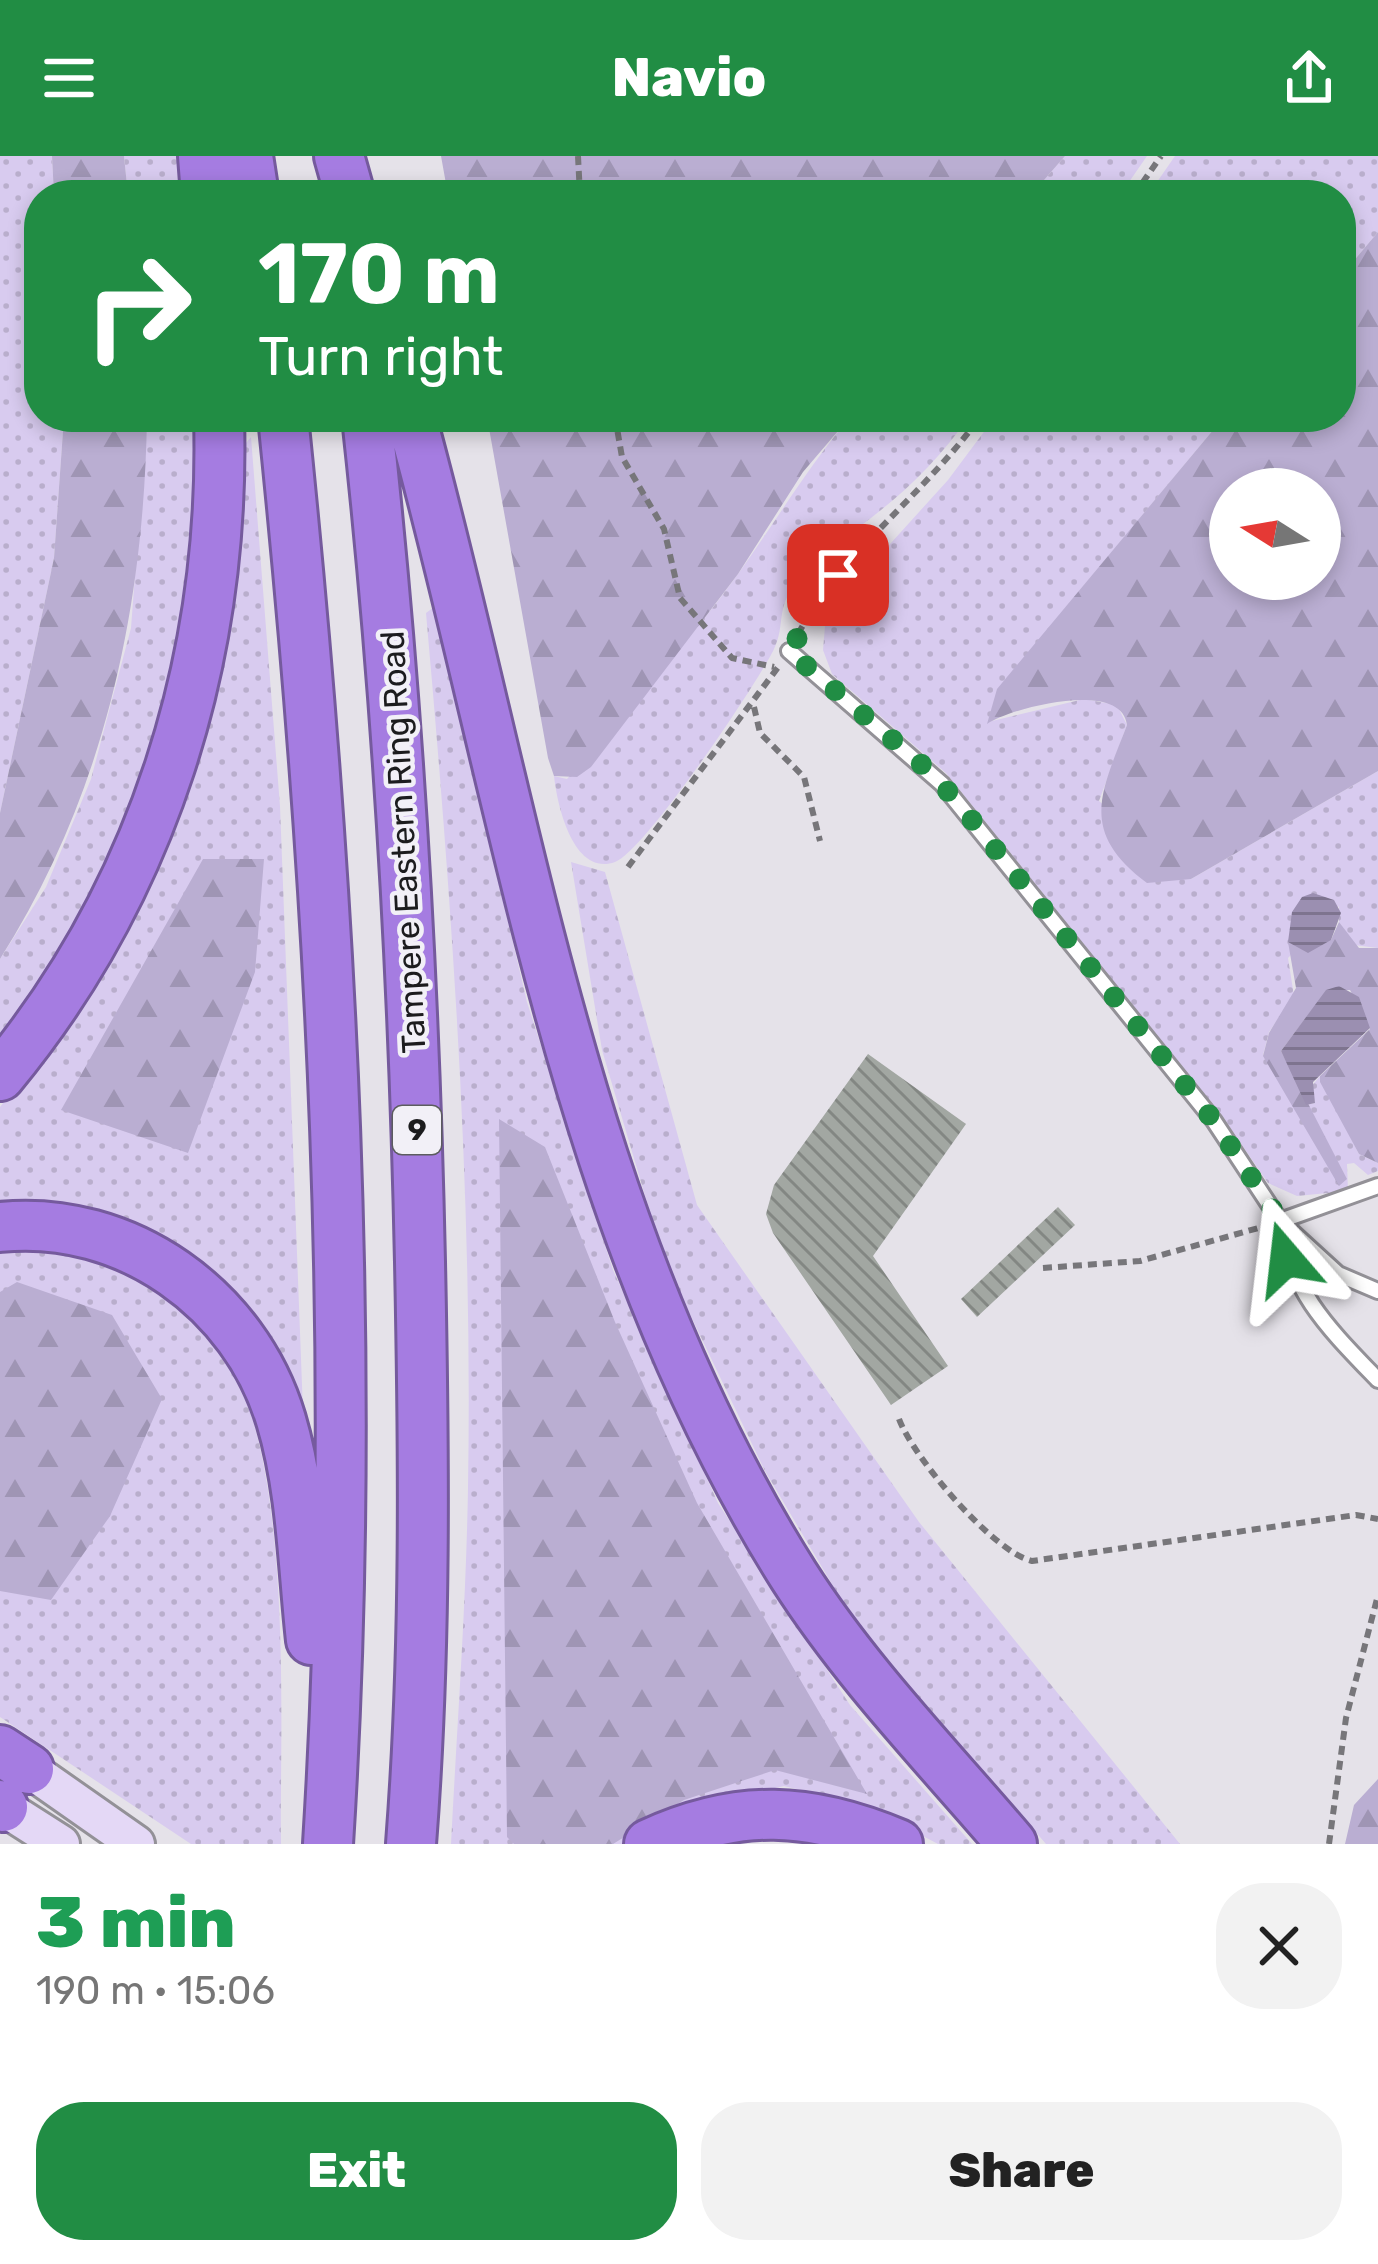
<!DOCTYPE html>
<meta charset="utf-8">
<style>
:root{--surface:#fff;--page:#f2f2f2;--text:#222;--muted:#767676;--accent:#218d44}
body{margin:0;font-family:Rubik,sans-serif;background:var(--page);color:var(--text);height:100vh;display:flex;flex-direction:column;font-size:45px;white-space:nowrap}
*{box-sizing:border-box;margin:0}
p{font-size:39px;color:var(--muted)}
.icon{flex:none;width:66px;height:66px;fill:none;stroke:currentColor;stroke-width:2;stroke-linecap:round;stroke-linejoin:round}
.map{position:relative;height:1688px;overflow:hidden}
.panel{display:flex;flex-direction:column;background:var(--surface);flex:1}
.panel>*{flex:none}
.top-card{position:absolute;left:24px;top:24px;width:1332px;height:252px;border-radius:48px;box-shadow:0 6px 18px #0003;background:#218d44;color:#fff;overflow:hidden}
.needle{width:78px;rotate:281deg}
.tools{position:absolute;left:1209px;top:312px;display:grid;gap:24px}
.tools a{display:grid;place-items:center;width:132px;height:132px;border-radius:50%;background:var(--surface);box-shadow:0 6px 18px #0003;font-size:60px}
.pin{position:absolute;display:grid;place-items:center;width:102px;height:102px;color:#fff;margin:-51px;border-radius:24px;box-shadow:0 6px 18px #0006}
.me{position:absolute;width:132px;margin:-66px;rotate:343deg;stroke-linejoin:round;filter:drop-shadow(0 0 9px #0008)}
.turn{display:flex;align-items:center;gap:42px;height:252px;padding:0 36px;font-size:54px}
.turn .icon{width:156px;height:156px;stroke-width:2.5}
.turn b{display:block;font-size:84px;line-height:102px}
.round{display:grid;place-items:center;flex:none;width:126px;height:126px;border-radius:48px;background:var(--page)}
.overview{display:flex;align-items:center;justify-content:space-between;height:204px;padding:0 36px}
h1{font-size:72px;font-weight:800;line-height:90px;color:#1e9e55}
.action{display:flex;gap:24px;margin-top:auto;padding:24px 36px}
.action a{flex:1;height:138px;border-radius:48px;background:var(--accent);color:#fff;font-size:48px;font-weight:800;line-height:138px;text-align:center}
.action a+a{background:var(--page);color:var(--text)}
header{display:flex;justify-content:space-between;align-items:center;height:156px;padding:0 36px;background:var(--accent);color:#fff;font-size:54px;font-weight:800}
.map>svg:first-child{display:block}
.grass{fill:url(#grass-dots)}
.forest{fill:url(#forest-firs);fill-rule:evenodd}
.water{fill:url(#water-rules)}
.building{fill:url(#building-back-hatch)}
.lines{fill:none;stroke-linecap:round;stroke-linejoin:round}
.service-casing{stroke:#939197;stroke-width:20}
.secondary-casing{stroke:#939197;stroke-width:42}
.motorway-casing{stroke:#755a9d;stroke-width:54}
.path{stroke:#77767a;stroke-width:6;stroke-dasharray:9 6;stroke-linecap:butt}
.service{stroke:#fff;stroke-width:14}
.secondary{stroke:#e4d8f6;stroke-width:36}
.motorway{stroke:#a57ce1;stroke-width:48}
.route{stroke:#218d44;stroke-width:21;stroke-dasharray:0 37.8}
.labels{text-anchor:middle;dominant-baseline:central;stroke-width:9;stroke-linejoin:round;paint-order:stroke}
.shield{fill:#f2f0f7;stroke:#5c5c5f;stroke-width:3}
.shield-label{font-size:30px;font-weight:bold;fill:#1c1c1e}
.street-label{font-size:33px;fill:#1c1c1e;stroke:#f2f0f7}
</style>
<header><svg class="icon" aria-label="menu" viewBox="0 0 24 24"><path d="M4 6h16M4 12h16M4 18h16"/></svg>Navio<svg class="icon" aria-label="share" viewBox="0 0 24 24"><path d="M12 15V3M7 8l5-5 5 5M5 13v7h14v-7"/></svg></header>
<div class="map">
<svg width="1378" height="1688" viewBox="0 0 1378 1688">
<defs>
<pattern id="grass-dots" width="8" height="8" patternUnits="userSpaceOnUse" patternTransform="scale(3)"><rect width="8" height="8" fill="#d8cbef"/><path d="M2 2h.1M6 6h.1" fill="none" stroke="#b9aecc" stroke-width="1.8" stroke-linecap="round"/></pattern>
<pattern id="forest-firs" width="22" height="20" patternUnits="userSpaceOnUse" patternTransform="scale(3)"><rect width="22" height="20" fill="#baaed2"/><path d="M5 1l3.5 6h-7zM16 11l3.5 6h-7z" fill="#9f95b4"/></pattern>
<pattern id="water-rules" width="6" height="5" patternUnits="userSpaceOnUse" patternTransform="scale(3)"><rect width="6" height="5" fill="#9b8fb1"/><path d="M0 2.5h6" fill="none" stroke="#7e748f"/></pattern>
<pattern id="building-back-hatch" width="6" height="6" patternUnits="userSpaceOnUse" patternTransform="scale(3)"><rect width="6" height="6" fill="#a2a7a2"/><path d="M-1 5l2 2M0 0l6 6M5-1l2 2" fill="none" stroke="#838783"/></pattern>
</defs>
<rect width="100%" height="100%" fill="#e5e2e9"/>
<path class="grass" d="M 0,0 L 52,0 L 54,39 L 39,39 L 39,261 L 64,261 L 54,402 L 0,657 Z
M 124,0 L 183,0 L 186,39 L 128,39 Z
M 1065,0 L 1147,0 L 1120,39 L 1031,39 Z
M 1175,0 L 1378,0 L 1378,76 L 1341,120 L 1341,39 L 1148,39 Z
M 147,261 L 202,261 L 198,393 L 161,579 L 119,688 L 74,776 L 0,883 L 0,803 L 46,731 L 91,623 L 131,472 Z
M 850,261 L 969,261 C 943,297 915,327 881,354 C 853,377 821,398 797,426 C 775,452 786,468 774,493 C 758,527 644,696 615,706 C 573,721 557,648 554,620 L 567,623 C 625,556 686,490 738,418 C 776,365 808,311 850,261 Z
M 995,261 L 1224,261 L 998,533 L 988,566 L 1084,543 L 1117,549 L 1127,569 L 1099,645 L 1191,723 L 1378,615 L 1378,792 L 1354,789 L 1339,766 L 1339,750 L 1288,802 L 1294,840 L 1269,876 L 1263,899 L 1347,1023 L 1306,949 L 1315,947 L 1311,931 L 1320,920 L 1359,998 L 1378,1007 L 1378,1015 L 1368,1019 L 1354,1007 L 1347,1008 L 1348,1035 L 1297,1040 L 1268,1027 L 1221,959 L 946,617 L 832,518 L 823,494 L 825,470 L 843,440 L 948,324 Z
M 251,281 L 280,650 L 303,1255 L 104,1058 L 0,1044 L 0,951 L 86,842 L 191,627 L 227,484 L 241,293 Z
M 434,451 L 527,846 L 613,1114 L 718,1347 L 850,1549 L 972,1688 L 938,1688 L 866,1650 L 784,1630 L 682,1654 L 630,1688 L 451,1688 C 457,1570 466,1451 468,1332 C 473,1039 452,749 426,457 Z
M 571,706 L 605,716 L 697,1049 L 919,1366 L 1180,1688 L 1046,1688 L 855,1467 L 765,1315 L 664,1104 L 602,894 Z
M 60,1093 C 111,1111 157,1126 198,1163 C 299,1254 279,1557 281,1688 L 191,1688 L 0,1561 L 0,1097 Z"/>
<path class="forest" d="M 52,0 L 124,0 L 128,39 L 54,39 Z
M 441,0 L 1065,0 L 1031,39 L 448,39 Z
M 1378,76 L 1378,615 L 1191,723 L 1147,727 C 1078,675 1101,637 1127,569 C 1122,523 1013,551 987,568 L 997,533 L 1224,261 L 1341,261 L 1341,120 ZM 1230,333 L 1320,333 L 1320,423 L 1230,423 Z
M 64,261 L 147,261 C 144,454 104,639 0,803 L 0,657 L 54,402 Z
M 487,261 L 850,261 L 803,316 L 738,418 L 591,611 L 577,621 L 554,620 L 548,602 Z
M 203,703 L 264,703 L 255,816 L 188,997 L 61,954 Z
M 1339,766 L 1359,792 L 1378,792 L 1378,1007 L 1359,998 L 1320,926 L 1320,920 L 1370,873 L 1350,834 L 1327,834 L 1281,895 L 1347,1023 L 1339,1030 L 1263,900 L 1269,877 L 1296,832 L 1288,786 L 1331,784 Z
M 499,963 L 545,991 L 615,1166 L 697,1347 L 867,1638 L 775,1614 L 684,1644 L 613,1688 L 514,1688 L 507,1681 Z
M 17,1126 L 112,1159 L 162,1243 L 110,1360 L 51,1444 L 0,1435 L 0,1136 Z
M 1378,1623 L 1378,1688 L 1345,1688 L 1354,1649 Z"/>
<path class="water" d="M 1313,737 L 1334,744 L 1341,757 L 1331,784 L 1308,797 L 1288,786 L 1292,756 L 1302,741 Z
M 1339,830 L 1359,841 L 1370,872 L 1313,926 L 1315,947 L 1306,949 L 1281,895 L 1326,834 Z"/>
<path class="building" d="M 868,898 L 966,968 L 873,1100 L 948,1210 L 891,1249 L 773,1077 L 766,1058 L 774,1029 Z
M 1058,1051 L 1075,1069 L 977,1161 L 961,1143 Z"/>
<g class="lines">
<g class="service-casing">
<path id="service" d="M 789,495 L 942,628 L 1214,965 L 1280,1065 L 1338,1118 L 1378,1135
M 1280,1065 C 1290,1136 1330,1174 1378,1224
M 1280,1065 L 1378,1030"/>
</g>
<g class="secondary-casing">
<path id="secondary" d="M 29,1613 L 136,1688
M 3,1651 L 61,1688"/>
</g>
<g class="motorway-casing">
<path id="motorway" d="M 203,0 L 206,39
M 248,0 L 254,39
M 339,0 L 350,39
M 283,261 C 332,734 358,1213 328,1688
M 367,261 C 398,542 414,823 420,1106 C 424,1299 426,1495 411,1688
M 411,261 C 519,654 572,1069 794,1420 C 856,1517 938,1601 1012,1688
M 0,920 C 154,734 226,501 219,261
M 0,1071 C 126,1058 245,1143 281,1264 C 302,1334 303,1412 311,1484
M 0,1594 L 29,1613
M 0,1649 L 3,1651
M 649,1688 C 738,1647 810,1651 898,1688"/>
</g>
<path class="path" d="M 578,0 L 580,39
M 1134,39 L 1161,0
M 615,261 L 622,301 L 664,373 L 680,442 L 732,502 L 774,511
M 798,478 C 844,394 925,338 980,261
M 754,551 L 760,577 L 804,621 L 820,685
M 628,711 L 779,510
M 1043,1112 L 1140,1105 L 1262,1071
M 899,1263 C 913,1301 993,1396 1032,1405 L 1356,1359 L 1378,1363
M 1329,1688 L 1346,1562 L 1378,1439"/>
<use href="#service" class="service"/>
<use href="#secondary" class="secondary"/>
<use href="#motorway" class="motorway"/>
</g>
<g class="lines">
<path class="route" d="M 838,419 L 789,495 L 928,614 L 955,643 L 1214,965 L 1280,1065 L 1286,1103"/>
</g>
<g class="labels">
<rect class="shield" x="393" y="950" width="48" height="48" rx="9"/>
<g class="shield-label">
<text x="417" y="974">9</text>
</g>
<g class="street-label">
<text transform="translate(403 686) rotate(-93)">Tampere Eastern Ring Road</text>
</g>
</g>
</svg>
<div class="tools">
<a><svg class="needle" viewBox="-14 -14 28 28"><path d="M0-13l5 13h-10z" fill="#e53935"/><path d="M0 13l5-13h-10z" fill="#767676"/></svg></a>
</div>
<div class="pin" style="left:838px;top:419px;background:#d93025"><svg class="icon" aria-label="arrive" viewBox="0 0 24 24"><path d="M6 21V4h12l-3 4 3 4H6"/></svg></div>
<svg class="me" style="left:1286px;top:1103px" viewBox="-20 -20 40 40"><path d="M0-17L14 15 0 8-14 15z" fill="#218d44" stroke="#fff" stroke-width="4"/></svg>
<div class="top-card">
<div class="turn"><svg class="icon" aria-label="right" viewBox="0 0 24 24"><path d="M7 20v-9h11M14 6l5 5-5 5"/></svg><div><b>170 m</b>Turn right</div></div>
</div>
</div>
<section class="panel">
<div class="overview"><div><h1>3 min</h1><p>190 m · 15:06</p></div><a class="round"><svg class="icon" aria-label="close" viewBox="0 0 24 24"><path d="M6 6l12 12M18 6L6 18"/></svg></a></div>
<div class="action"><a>Exit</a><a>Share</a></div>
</section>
